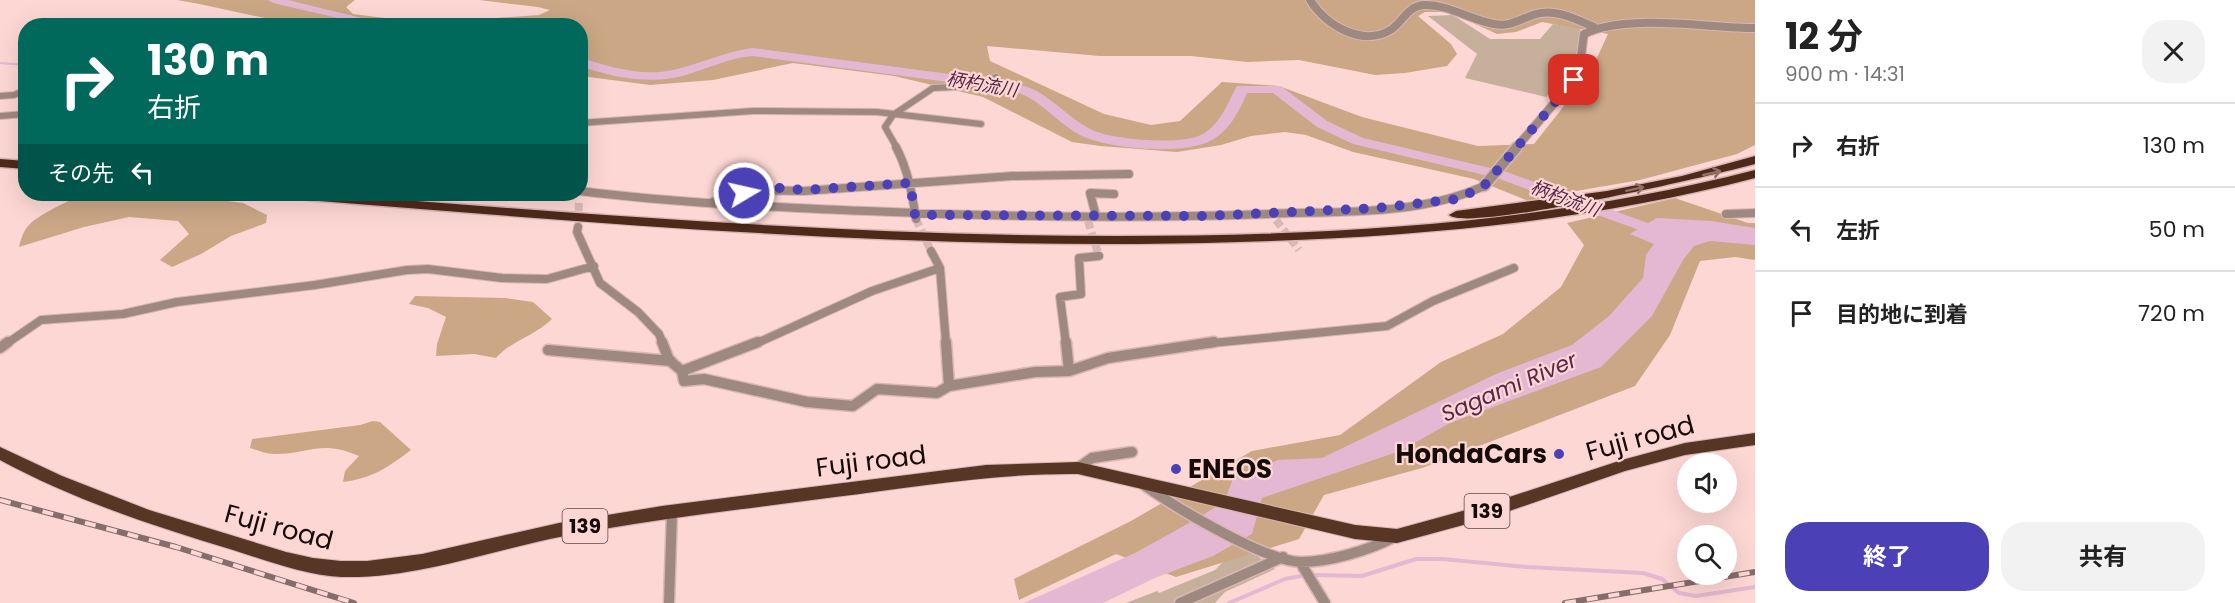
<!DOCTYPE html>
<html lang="ja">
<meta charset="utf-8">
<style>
:root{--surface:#fff;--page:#f2f2f2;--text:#222;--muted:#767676;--line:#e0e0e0;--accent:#4c40b7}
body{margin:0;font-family:Poppins,"Noto Sans JP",sans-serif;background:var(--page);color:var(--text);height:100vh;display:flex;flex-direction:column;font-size:22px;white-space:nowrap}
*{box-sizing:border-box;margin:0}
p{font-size:20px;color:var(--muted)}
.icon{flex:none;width:33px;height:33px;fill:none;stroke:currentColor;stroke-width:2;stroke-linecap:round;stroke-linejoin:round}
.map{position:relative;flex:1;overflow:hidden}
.sheet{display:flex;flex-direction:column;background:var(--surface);width:480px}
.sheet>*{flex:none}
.hud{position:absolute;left:18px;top:18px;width:570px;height:183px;border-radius:24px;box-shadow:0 6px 24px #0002;background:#00695c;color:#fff;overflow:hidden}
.controls{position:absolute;left:1677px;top:453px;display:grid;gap:12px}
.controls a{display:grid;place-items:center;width:60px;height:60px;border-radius:50%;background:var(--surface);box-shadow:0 6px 24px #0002;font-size:30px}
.pin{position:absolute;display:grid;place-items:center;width:51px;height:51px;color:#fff;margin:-26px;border-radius:12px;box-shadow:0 3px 9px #0006}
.me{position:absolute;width:66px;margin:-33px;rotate:81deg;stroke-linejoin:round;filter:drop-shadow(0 0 4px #0008)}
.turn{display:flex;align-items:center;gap:21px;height:126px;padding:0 30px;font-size:27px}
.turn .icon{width:78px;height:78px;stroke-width:2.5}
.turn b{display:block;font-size:42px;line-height:51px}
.then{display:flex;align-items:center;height:57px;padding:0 30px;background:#0003;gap:12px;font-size:22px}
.round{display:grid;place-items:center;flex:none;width:63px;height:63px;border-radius:24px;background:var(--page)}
.summary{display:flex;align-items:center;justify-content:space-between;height:102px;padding:0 30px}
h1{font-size:36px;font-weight:700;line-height:45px}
.cta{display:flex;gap:12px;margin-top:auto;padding:12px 30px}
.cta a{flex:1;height:69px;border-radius:24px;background:var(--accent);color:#fff;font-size:24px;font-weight:700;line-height:69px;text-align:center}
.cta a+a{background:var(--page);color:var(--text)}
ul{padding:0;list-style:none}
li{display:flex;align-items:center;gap:18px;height:84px;padding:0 30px;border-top:2px solid var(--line)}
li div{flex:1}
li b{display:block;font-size:22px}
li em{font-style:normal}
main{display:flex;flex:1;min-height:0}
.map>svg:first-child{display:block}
.green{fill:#c7b09b}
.forest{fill:#cba786;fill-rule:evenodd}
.water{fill:#e4b8d2}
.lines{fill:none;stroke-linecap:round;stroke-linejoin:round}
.stream-far1{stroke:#e4b8d2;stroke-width:2}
.stream{stroke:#e4b8d2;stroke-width:4}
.river{fill:#e4b8d2;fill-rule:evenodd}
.minor-tunnel{stroke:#dab8b6;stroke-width:8;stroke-dasharray:8 4;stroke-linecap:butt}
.minor-far2-casing{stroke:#d8b6b4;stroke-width:8}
.minor-far1-casing{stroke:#d8b6b4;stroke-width:10}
.minor-casing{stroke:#d8b6b4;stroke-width:13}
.tertiary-far1-casing{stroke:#d8b6b4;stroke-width:10}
.tertiary-casing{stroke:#d8b6b4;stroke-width:13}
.trunk-casing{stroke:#d8b6b4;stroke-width:2}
.motorway-casing{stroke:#d8b6b4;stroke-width:3}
.minor-far2{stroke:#9e8981;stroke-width:6}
.minor-far1{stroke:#9e8981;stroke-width:8}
.minor{stroke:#9e8981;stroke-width:10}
.tertiary-far1{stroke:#9e8981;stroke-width:8}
.tertiary{stroke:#9e8981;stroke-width:10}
.trunk{fill:#583626;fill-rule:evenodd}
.motorway{fill:#4e2919;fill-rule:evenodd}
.rail-casing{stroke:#856d6b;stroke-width:6}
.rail{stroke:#fdd7d4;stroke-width:4;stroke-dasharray:11;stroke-linecap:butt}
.oneway{stroke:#946f64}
.route{stroke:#4c40b7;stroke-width:10;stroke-dasharray:0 18}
.poi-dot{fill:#4c40b7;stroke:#fdd7d4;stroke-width:2}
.labels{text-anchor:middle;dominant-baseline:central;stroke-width:4.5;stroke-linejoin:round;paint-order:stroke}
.far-water-label{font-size:18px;font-style:italic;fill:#592447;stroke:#fdd7d4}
.shield{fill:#fdd7d4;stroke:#5c4847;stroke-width:1.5}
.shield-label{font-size:20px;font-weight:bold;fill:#170b0a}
.water-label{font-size:22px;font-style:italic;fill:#592447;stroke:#fdd7d4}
.near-street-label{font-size:26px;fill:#170b0a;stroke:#fdd7d4}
.near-poi-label{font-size:26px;font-weight:bold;fill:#170b0a;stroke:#fdd7d4;text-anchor:end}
</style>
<main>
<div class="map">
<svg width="1755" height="603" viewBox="0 0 1755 603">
<rect width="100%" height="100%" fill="#fdd7d4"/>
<path class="green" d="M 1453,15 L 1490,39 L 1540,39 L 1553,24 L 1581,27 L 1575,62 L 1546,97 L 1465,78 L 1477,54 L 1428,16 Z
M 1246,548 L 1275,569 L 1225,592 L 1215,603 L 1126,603 L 1157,591 L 1159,593 L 1215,570 L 1225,560 Z"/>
<path class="forest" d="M 177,0 L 355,0 L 346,7 L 353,14 L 425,23 L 539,15 L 550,10 L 538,7 L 479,0 L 1755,0 L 1755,145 L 1737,154 L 1640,180 L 1547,196 L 1531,202 L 1474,179 L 1353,152 L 1306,135 L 1285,132 L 1251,136 L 1221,145 L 1177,152 L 1100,146 L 1072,142 L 983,97 L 894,76 L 793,63 L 713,80 L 650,85 L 581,76 L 580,26 L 303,25 C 261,19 220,7 177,0 ZM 1425,12 L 1449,12 L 1497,34 L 1516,32 L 1542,22 L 1608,34 L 1590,73 L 1534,144 L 1478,146 L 1362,117 L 1279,86 L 1222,82 L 1180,121 L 1151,125 L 1104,114 L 990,61 L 987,46 L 1100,56 L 1191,56 L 1247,62 L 1299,60 L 1375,75 L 1405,73 L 1447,66 L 1457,54 L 1451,44 L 1418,16 Z
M 91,194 L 176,194 L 243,203 L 267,215 L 266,223 L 231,236 L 201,254 L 172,267 L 160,260 L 189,234 L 178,221 L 129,217 L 84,227 L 19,247 C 21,238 24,229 32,222 C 45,212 75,196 91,194 Z
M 1675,198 L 1748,223 L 1755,223 L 1755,260 L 1735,257 L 1700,261 L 1670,335 L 1635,386 L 1422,468 L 1324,495 L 1299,539 L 1176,577 L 1116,554 L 1019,600 L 1014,579 L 1131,521 L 1252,451 L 1340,435 L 1441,362 L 1503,334 L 1561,287 L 1584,245 L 1567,223 Z
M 415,296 L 505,298 L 533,302 L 552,319 C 535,336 512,340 496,358 L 474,354 L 436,356 L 437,344 L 446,317 L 428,308 L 409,304 Z
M 373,421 L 380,422 L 411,450 C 387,468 373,478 343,482 L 345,471 L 359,456 C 320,439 310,454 274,454 C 266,454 257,450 250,448 L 252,439 L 360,425 Z"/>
<path class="water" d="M 1657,218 L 1711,221 L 1755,228 L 1755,245 L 1710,241 L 1694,246 L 1683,260 L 1652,316 L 1601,367 L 1450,423 L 1400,451 L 1262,498 L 1252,534 L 1213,556 L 1155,578 L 1103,603 L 1024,603 L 1135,553 L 1191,522 L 1224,502 L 1233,479 L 1278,460 L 1322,458 L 1496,374 L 1572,345 L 1609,316 L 1643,278 L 1646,255 L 1654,244 L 1630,234 Z"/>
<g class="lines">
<path class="stream-far1" d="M 0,63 L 26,65"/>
<path class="stream" d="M 1313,575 L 1362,576 L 1416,559 L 1443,559 L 1527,567 L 1643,573 L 1662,579 L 1679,593 L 1696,596 L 1755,587
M 1229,603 L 1285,579 L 1306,575"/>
<path class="river" d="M 268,0 L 288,0 L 394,26 L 372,26 L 273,3 Z
M 534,20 L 554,26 L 487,26 L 492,23 Z
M 753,48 L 1002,81 C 1013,84 1028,86 1037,91 C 1056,102 1071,119 1090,129 C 1111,140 1183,146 1203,134 C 1222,122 1227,104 1237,86 L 1281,86 L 1327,121 L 1363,138 L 1507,172 L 1670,231 L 1672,234 L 1664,239 L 1658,237 L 1497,178 L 1353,144 L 1317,127 L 1273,93 L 1247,93 C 1240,110 1229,131 1212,140 C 1184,156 1108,149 1080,135 C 1061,125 1046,107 1028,97 C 1020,92 1010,91 1001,89 L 753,56 C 729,58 709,68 686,75 C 651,85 614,78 580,66 L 580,58 C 612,67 644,78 677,69 C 703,63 726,51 753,48 Z"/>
<path class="minor-tunnel" d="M 916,219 L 931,251
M 1276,220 L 1299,250
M 1088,221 L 1099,256
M 578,223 L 579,200"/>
<g class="minor-far2-casing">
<path id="minor-far2" d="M 0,96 L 14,95 L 26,90
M 0,116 L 26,114
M 580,123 L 753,111 L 877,112 L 981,124
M 897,148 L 885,127 L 893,115 L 933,88 L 978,86 L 996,77"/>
</g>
<g class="minor-far1-casing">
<path id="minor-far1" d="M 896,147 C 908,170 912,193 916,219
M 580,191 C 675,203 771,207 867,211 C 1001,217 1134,219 1268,214 C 1340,211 1418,216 1484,186
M 711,203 L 733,194 L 756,190 L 804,191 L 1012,176 L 1129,174
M 1726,214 L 1755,213
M 1096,216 L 1090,193 L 1114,194
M 578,227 L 577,232 L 600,283 L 638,312 L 659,334 L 663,344
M 931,251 L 940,268 L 946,344
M 6,344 L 41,320 L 123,314 L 177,302 L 315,285 L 407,270 L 428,269 L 502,278 L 547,279 L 594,266
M 755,344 L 872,291 L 940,268
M 1066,344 L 1060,297 L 1081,294 L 1079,258 L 1099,256
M 1202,344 L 1387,326 L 1433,301 L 1514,268"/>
</g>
<g class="minor-casing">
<path id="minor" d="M 662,342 L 669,360 L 682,371 L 684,381 L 704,379 L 807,402 L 853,406 L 877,389 L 937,393 L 949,386 L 1035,372 L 1069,371 L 1108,358 L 1214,342
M 946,342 L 949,386
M 1066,342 L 1069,371
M 0,348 L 8,342
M 548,350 L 671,361
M 682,371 L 758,342
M 1078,468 L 1092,458 L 1132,452
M 1144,485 C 1175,507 1264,561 1301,562 C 1329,562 1370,550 1394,537
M 1300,562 L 1325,603
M 669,603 L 672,511
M 1180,603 L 1283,557"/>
</g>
<g class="tertiary-far1-casing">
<path id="tertiary-far1" d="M 1310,0 C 1325,25 1363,48 1392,29 C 1403,21 1408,6 1424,5 C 1448,4 1470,20 1494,24 C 1510,27 1518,20 1533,15 C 1553,7 1576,19 1594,27
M 1516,148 L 1574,80 L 1579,71 L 1584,34 C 1626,13 1707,28 1755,28"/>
</g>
<g class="tertiary-casing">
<path id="tertiary" d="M 1484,186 L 1517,147"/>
</g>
<g class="trunk-casing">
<path id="trunk" d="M 1755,433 L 1755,445 L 1685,455 L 1625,471 L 1489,518 L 1397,543 L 1355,539 L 1078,474 C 996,473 916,487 835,497 C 745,509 654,519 565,536 C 491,550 417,579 341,577 C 304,575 268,561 233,550 C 153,526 74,500 0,460 L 0,447 L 62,476 L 149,510 L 286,552 L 313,558 L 341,561 L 367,561 L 422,554 L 559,523 L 662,506 L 986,465 L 1078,462 L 1355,525 L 1397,529 L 1488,504 L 1622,460 L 1685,443 Z"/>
</g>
<g class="motorway-casing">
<path id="motorway" d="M 1755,156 L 1755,164 C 1719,174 1467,233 1449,215 L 1456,211 L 1607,191 L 1682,176 Z
M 0,159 L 26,161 L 26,169 L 0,167 Z
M 1755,170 L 1755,178 C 1586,222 1414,237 1239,242 C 919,252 600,223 281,198 L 275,194 L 323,194 C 587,214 852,236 1117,236 C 1334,236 1544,224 1755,170 Z"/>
</g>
<use href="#minor-far2" class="minor-far2"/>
<use href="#minor-far1" class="minor-far1"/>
<use href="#minor" class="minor"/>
<use href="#tertiary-far1" class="tertiary-far1"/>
<use href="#tertiary" class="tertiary"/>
<use href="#trunk" class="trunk"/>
<use href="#motorway" class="motorway"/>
<g class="rail-casing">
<path id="rail" d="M 0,500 L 176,547 L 354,603
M 1565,603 L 1755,572"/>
</g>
<use href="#rail" class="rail"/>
</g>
<defs><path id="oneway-shaft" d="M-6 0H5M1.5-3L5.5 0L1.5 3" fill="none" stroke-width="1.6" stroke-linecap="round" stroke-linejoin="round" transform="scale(1.5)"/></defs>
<g class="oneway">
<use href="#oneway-shaft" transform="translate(1712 173) rotate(-13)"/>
<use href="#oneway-shaft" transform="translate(1635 189) rotate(-12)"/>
</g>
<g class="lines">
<path class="route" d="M 744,193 L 779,188 L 804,190 L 910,183 L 915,215 L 1204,216 L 1378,208 L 1458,199 L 1484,186 L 1574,80"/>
</g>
<g class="poi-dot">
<circle cx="1559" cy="454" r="6"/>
<circle cx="1176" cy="469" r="6"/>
</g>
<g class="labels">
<g class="far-water-label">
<text transform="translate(982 84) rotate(10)">柄杓流川</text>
<text transform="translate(1565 198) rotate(20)">柄杓流川</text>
</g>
<g class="shield">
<rect x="1464.5" y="494" width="45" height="34" rx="4.5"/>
<rect x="562.5" y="509" width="45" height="34" rx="4.5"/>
</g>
<g class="shield-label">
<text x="1487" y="511">139</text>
<text x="585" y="526">139</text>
</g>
<g class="water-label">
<text transform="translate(1509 387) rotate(-23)">Sagami River</text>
</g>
<g class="near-street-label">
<text transform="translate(1640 438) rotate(-15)">Fuji road</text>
<text transform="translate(871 461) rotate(-7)">Fuji road</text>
<text transform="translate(279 527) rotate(15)">Fuji road</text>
</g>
<g class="near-poi-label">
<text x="1547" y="454">HondaCars</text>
<text x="1188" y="469" text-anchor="start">ENEOS</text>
</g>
</g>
</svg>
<div class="controls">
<a><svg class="icon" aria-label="sound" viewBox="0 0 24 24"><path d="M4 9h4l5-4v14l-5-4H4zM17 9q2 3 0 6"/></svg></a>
<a><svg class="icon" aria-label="search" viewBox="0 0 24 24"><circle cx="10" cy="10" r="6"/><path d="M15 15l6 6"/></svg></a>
</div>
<div class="pin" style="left:1574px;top:80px;background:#d93025"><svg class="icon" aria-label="arrive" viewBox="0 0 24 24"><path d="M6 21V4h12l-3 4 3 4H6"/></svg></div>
<svg class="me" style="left:744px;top:193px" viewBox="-20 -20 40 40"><circle r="17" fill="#4c40b7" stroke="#fff" stroke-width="3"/><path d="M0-11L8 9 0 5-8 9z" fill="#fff"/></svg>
<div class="hud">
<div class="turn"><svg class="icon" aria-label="right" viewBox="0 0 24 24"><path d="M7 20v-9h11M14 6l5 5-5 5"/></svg><div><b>130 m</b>右折</div></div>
<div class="then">その先<svg class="icon" aria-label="left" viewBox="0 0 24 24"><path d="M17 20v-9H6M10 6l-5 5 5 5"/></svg></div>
</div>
</div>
<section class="sheet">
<div class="summary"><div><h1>12 分</h1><p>900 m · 14:31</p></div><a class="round"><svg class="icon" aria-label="close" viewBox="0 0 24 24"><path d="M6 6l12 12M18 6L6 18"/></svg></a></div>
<ul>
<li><svg class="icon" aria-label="right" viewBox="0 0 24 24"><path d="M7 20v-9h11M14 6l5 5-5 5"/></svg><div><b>右折</b></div><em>130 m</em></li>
<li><svg class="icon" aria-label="left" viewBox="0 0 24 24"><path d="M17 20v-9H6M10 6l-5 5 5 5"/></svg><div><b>左折</b></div><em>50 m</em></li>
<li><svg class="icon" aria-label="arrive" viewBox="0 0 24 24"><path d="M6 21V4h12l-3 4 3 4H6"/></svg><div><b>目的地に到着</b></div><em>720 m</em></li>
</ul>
<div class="cta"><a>終了</a><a>共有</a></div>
</section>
</main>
